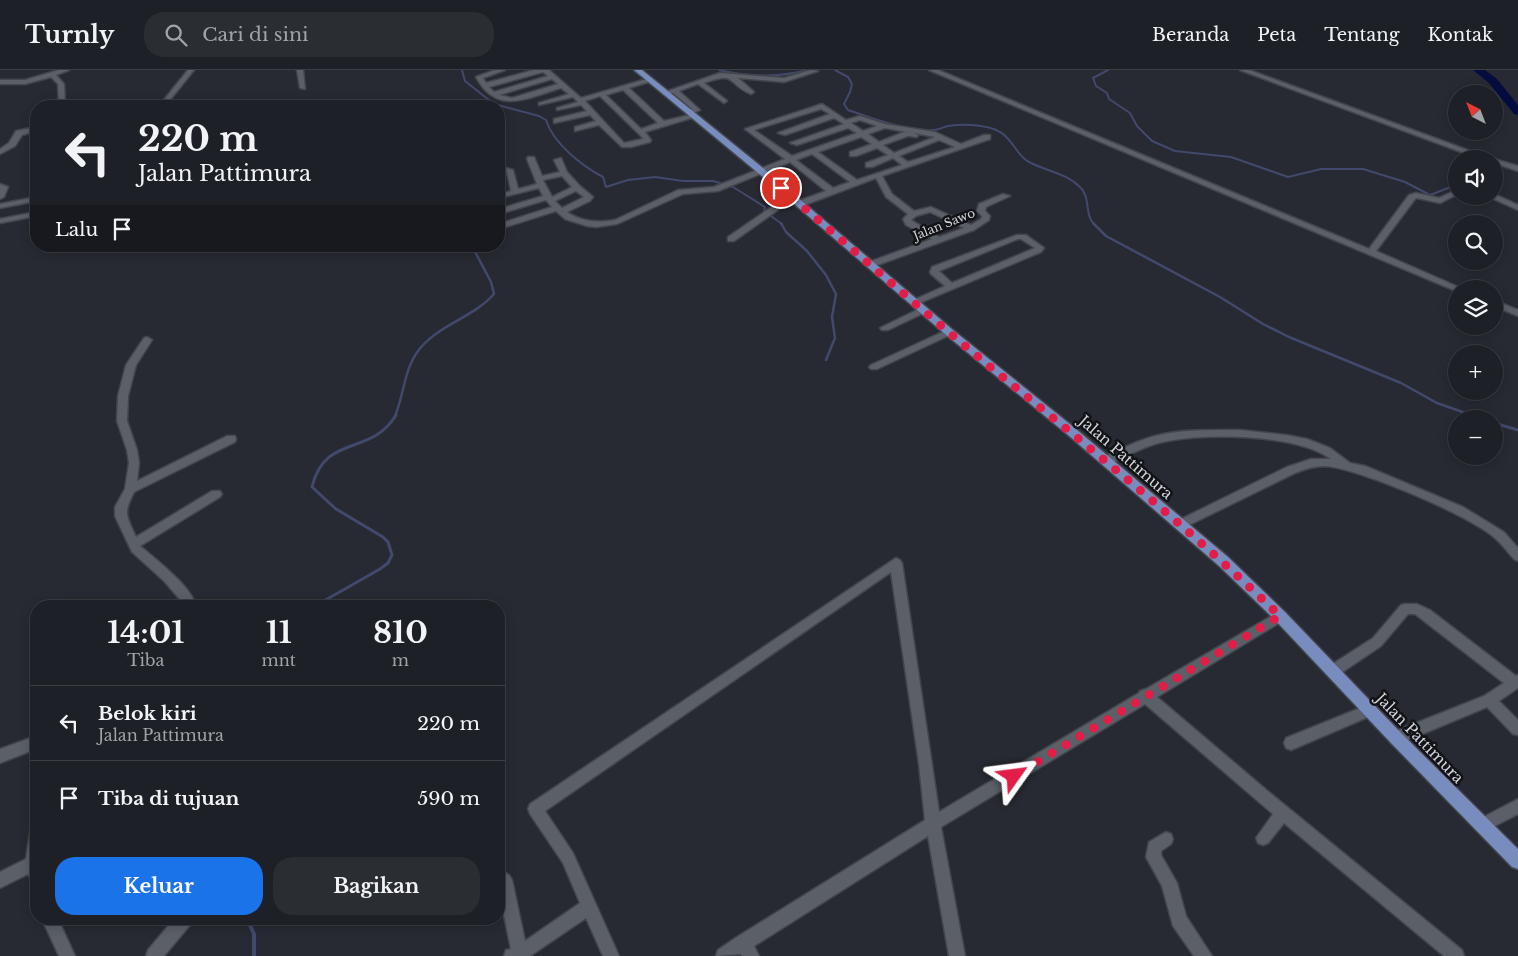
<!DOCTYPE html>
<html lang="id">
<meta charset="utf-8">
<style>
:root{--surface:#1d2026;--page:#2a2d32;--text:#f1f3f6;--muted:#a0a3a7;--line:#3b3e43;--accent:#1a73e8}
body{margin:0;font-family:"Libre Baskerville",serif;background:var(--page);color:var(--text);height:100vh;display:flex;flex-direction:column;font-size:19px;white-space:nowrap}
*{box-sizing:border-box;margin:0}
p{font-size:16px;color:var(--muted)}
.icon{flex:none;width:28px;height:28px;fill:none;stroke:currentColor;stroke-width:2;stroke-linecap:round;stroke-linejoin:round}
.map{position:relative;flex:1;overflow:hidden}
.side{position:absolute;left:30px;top:530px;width:475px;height:325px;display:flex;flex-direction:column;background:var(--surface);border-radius:20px;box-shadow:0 2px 12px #0003,0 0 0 1px var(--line)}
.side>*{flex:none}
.hud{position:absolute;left:30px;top:30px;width:475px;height:152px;border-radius:20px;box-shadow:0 2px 12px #0003,0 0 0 1px var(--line);background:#1d2026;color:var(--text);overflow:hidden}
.needle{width:32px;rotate:318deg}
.buttons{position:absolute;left:1448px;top:15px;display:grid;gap:10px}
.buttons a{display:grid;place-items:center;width:55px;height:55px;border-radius:50%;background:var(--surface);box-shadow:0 2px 12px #0003,0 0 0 1px var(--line);font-size:25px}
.pin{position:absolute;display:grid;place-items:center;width:42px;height:42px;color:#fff;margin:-21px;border:2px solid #fff;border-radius:50%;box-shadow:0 1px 5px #0007}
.me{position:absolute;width:55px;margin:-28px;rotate:59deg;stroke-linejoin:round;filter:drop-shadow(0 0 4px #0008)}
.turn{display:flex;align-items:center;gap:18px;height:105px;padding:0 25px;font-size:22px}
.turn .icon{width:65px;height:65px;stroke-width:2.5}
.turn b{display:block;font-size:35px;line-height:42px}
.then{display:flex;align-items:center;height:48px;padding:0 25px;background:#0003;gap:10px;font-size:19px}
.eta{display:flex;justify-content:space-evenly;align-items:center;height:85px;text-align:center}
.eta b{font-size:30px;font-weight:800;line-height:35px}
.button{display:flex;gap:10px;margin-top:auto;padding:10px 25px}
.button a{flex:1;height:58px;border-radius:20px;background:var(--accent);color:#fff;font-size:20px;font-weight:800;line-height:58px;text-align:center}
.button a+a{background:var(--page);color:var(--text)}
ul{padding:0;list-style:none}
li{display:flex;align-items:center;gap:15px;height:75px;padding:0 25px;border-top:1px solid var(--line)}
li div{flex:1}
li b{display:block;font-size:19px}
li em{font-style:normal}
header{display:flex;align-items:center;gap:30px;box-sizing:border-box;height:70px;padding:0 25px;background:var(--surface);border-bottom:1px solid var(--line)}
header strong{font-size:24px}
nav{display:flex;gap:28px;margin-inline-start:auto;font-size:18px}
.search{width:350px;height:45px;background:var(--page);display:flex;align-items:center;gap:12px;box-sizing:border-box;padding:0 18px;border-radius:20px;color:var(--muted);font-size:19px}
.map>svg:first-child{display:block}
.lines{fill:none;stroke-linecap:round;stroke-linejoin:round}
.stream-far3{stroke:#42496c;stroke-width:2}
.stream-far2{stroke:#42496c;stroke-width:2.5}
.stream-far1{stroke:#42496c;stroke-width:3}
.stream{stroke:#42496c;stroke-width:4}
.river{fill:#040d3d;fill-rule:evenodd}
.street-casing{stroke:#43454b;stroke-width:3}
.primary-casing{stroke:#43454b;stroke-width:3}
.street{fill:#5b5f68;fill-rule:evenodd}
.primary{fill:#788cbd;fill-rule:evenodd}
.route{stroke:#e11d48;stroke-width:9;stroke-dasharray:0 16.2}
.labels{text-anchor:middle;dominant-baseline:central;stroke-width:5;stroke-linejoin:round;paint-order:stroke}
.far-street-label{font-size:12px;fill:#d3d5da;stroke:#111316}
.street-label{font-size:15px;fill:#d3d5da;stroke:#111316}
</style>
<header>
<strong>Turnly</strong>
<div class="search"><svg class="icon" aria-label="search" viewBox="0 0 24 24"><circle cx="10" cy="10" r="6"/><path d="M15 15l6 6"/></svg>Cari di sini</div>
<nav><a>Beranda</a><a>Peta</a><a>Tentang</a><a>Kontak</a></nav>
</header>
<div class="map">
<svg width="1518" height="886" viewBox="0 0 1518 886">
<rect width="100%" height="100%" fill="#272a32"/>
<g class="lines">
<path class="stream-far3" d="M 462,0 L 465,11 L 494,34 L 489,36
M 719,0 C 749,7 777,8 807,0
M 835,0 L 848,7 L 852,14 L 850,22 L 844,34 L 848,40 C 872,48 907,62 933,60 C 938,60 943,57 948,56 C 963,54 987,54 1000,62 C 1012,68 1017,86 1029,92 C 1046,101 1066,103 1080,117 C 1091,127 1084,144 1094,154
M 1108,0 L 1093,8 L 1096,16 L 1107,23 L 1109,29 L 1130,43 L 1137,56 L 1152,71 L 1175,81 L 1231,87 L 1288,107 L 1321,99 L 1363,99 L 1405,112 L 1430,125 L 1456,115
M 494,34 L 539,46 L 546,50 C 553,73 582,96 603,107 L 606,117 L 628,110 L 655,107 L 683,111 L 713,111 L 733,117 L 765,137 L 764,141 L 782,154
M 1505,129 L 1518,135"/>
<path class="stream-far2" d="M 781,153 L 786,162 L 807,181 L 826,205 L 836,224 L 832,247 L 835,268 L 826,290
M 1093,153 L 1106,166 L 1220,227 L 1263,254 L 1289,267 L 1401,313 L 1437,333 L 1474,346
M 395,346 C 404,325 404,300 418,281 C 437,255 473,248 494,224 L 491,212 L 472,176"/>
<path class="stream-far1" d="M 1470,345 L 1481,349
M 1494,353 L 1518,360
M 315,536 L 380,499 L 388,493 L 392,485 L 388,472 L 383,467 L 336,439 L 312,417 C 325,363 371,387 396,345"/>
<path class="stream" d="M 235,849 L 250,855 L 254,864 L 254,886"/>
<path class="river" d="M 1473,0 L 1485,0 L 1497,9 L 1518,35 L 1518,45 L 1514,44 L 1489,13 Z"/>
<g class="street-casing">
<path id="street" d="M 59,0 L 69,0 L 56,5 L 64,14 L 65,36 L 59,36 L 58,14 L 51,7 L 25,14 L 0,14 L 0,10 L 25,10 Z
M 188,0 L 194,0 L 165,36 L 159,36 Z
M 297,0 L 303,0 L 305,19 L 300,18 Z
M 495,0 L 505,0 L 483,8 L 486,13 L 534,0 L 549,0 L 581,28 L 650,8 L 653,10 L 652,11 L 629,18 L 664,51 L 694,44 L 698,46 L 645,62 L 651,70 L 650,72 L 631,77 L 622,77 L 599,55 L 575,61 L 575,57 L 596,51 L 590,45 L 554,53 L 554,49 L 587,41 L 581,35 L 557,40 L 557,38 L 578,32 L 573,27 L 539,35 L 539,33 L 569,24 L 561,18 C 527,28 497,46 476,7 ZM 543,2 L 548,6 L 494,22 L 489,17 ZM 552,9 L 558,14 L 512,28 L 499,25 ZM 623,20 L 658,53 L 641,59 L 606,25 ZM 600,26 L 642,67 L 643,69 L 624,73 L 585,31 Z
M 811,0 L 818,1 L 784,12 L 738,8 L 753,21 L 754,22 L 751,24 C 725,13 738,1 704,13 L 726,30 L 727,31 L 724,33 L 698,14 L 679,21 L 700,40 L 689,45 L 686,43 L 692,39 L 673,23 L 665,25 L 662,23 L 720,3 L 784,8 Z
M 929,0 L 938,0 L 1369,179 L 1409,125 L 1416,123 L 1439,128 L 1456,120 L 1456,125 L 1440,133 L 1417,128 L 1415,129 L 1376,181 L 1463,219 L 1456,219 L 1456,221 Z
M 1240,0 L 1249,0 L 1492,89 L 1480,89 Z
M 822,34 L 846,50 L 860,46 L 885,54 L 935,62 L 961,74 L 984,65 L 990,65 L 990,69 L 882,106 L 892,124 L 914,141 L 931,137 L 971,155 L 981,149 L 982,146 L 977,141 L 979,134 L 1003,124 L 1010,126 L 986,137 L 985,141 L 990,146 L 989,150 L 974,160 L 872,197 L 869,196 L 869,192 L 932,169 L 906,155 L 903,149 L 908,144 L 886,127 L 876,108 L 802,136 L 796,136 L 796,132 L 826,121 L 790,92 L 718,121 L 683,124 L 617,154 L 596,157 L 587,156 L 565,149 L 556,141 L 499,159 L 499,154 L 552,137 L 546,130 L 499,144 L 499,139 L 543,126 L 539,118 L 499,128 L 499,124 L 511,121 L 506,98 L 513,100 L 518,119 L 537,114 L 527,89 L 528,87 L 534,87 L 542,106 L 560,102 L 554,90 L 561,88 L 567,102 L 580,116 L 593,127 L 590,131 L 567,142 C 582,152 598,153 615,150 L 678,120 L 714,117 L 785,89 L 745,59 ZM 821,39 L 830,44 L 778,63 L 785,65 L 834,48 L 844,54 L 790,73 L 797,75 L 848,58 L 857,63 L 792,86 L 754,60 ZM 860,50 L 877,56 L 863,61 L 851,53 ZM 885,58 L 912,63 L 904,62 L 879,72 L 868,64 ZM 914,63 L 935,67 L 894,83 L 883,75 L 908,66 L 917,67 L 918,65 ZM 861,67 L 872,74 L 850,82 L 850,86 L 856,86 L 877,78 L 888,85 L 866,93 L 866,97 L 872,97 L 893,88 L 902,95 L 857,110 L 818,82 ZM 939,70 L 955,77 L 908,92 L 899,86 ZM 812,84 L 850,112 L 833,118 L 796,90 ZM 562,106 L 572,117 L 552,127 L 543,110 ZM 576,121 L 584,127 L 562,138 L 555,131 ZM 930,142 L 964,158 L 939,167 L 911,150 L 916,146 Z
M 36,57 L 36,61 L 22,65 L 15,76 L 0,84 L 0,79 L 9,73 L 16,61 Z
M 1494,89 L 1518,96 L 1518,101 L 1494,93 Z
M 0,114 L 8,117 L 4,127 L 0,129 Z
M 1494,124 L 1518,135 L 1518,140 L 1487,126 L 1494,126 Z
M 789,125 L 796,127 L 734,171 L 728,171 L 728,167 Z
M 36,127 L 36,131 L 0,138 L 0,134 Z
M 36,142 L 36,146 L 0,153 L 0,149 Z
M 1017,165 L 1026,165 L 1044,178 L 1041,182 L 917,234 L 914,235 L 909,232 L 945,216 L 931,204 L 930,202 L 932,197 ZM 1018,169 L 1021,169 L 1035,178 L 952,213 L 939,201 Z
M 1494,230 L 1518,240 L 1518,246 L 1494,236 Z
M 923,237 L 928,240 L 926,242 L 888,260 L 882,260 L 880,258 Z
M 949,259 L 952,260 L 952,264 L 877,299 L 871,299 L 869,297 L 871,295 Z
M 147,267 L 152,270 L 136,295 L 128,326 L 127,351 L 137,380 L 139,393 L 137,411 L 227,366 L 235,366 L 236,369 L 235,372 L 134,422 C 123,444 126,445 136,467 L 212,421 L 220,421 L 222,424 L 220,427 L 140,476 C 154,488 195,519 195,536 L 183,536 L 183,533 L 164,511 L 132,482 L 115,446 L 115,437 L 125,419 L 129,393 L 127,380 L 117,351 L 118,326 L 126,295 L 144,268 Z
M 1240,360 L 1286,365 L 1307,369 L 1330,378 L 1350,393 L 1365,396 L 1463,437 L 1504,462 L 1518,478 L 1518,491 L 1514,489 C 1508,483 1503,475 1496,469 C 1472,446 1358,398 1325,396 C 1314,396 1305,399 1295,403 L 1183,458 L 1175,458 L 1173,455 L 1175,452 L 1287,397 L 1311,389 L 1331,389 C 1295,363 1197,362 1155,374 C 1137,379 1122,390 1105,395 L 1100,391 L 1101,388 C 1119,380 1136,371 1155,366 C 1182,359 1212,360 1240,360 Z
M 896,488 L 900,490 L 902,493 L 939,742 L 1139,623 L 1140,621 L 1146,619 L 1280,541 L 1284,542 L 1286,546 L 1284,550 L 1157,627 L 1270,723 L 1462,880 L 1464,886 L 1444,886 L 1284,753 L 1268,773 L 1263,775 L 1258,773 L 1256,768 L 1273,744 L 1145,634 L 941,757 L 965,886 L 949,886 L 928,766 L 754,876 L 759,886 L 742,886 L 741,884 L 716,886 L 718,880 L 737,867 L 925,750 L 919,694 L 891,502 L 545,741 L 573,783 L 619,886 L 603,886 L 586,848 L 530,886 L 504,886 L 506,880 L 511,879 L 499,821 L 499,805 L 504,802 L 509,805 L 512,810 L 525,871 L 580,833 L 563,793 L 530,744 L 528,739 L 530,734 Z
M 1405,534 L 1417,534 L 1430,540 L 1516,606 L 1518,605 L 1518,618 L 1499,631 L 1518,650 L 1518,665 L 1513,664 L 1487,637 L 1396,675 L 1391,673 L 1389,668 L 1391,663 L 1484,626 L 1504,613 L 1415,544 L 1408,544 L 1381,576 L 1338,605 L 1333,607 L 1328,605 L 1327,601 L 1328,597 L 1373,568 L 1401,535 Z
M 1370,634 L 1375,636 L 1377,640 L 1375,644 L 1291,680 L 1286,678 L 1284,673 L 1286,668 Z
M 36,666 L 36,679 L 0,693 L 0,679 Z
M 1518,729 L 1518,744 L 1483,762 L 1478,760 L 1476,755 L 1478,750 Z
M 36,755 L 36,811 L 31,809 L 28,804 L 0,818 L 0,802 L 26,789 L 31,757 Z
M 1166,762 L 1171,764 L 1173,769 L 1171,774 L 1161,781 L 1161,785 L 1177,813 L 1186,846 L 1212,886 L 1194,886 L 1173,856 L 1162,816 L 1146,787 L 1149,772 Z
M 42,849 L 58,849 L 75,886 L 59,886 Z
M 174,849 L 192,849 L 190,855 L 164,886 L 146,886 L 148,880 Z"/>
</g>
<g class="primary-casing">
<path id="primary" d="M 634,0 L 642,0 L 763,98 L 953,260 L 1076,359 L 1228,487 L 1285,542 L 1401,663 L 1518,779 L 1518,799 L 1512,797 L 1391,673 L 1275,550 L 1218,495 L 1068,365 L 945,264 L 757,102 Z"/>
</g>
<use href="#street" class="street"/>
<use href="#primary" class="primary"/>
</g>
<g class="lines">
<path class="route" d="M 781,118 C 856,182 929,247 1005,309 C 1099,385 1193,462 1280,546 L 1014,706"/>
</g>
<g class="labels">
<g class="far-street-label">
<text transform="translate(944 154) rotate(-22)">Jalan Sawo</text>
</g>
<g class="street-label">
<text transform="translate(1126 387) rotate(41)">Jalan Pattimura</text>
<text transform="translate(1420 668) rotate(46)">Jalan Pattimura</text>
</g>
</g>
</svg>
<div class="buttons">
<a><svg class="needle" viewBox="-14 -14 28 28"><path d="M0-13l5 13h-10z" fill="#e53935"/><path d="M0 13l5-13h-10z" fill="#a0a3a7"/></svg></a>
<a><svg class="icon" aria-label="sound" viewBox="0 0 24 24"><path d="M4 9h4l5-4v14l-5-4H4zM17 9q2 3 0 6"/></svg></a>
<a><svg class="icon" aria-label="search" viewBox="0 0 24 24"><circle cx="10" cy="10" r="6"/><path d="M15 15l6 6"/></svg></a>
<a><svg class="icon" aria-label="layers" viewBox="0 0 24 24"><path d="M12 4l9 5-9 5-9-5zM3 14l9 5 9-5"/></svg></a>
<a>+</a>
<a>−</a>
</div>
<div class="pin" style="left:781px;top:118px;background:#d93025"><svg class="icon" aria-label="arrive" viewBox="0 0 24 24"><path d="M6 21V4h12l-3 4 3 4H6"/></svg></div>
<svg class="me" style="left:1014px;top:706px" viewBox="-20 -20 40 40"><path d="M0-17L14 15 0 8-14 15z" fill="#e11d48" stroke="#fff" stroke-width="4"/></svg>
<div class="hud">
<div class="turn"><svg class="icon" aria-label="left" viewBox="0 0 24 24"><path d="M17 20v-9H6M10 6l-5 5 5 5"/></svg><div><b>220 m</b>Jalan Pattimura</div></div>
<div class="then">Lalu<svg class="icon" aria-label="arrive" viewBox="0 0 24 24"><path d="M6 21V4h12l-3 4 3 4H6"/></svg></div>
</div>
<section class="side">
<div class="eta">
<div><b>14:01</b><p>Tiba</p></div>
<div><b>11</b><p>mnt</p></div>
<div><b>810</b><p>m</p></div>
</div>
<ul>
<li><svg class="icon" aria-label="left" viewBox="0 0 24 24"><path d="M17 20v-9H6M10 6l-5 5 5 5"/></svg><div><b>Belok kiri</b><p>Jalan Pattimura</p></div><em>220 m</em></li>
<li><svg class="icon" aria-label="arrive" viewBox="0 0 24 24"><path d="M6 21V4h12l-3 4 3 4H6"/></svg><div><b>Tiba di tujuan</b></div><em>590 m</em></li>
</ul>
<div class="button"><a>Keluar</a><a>Bagikan</a></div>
</section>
</div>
